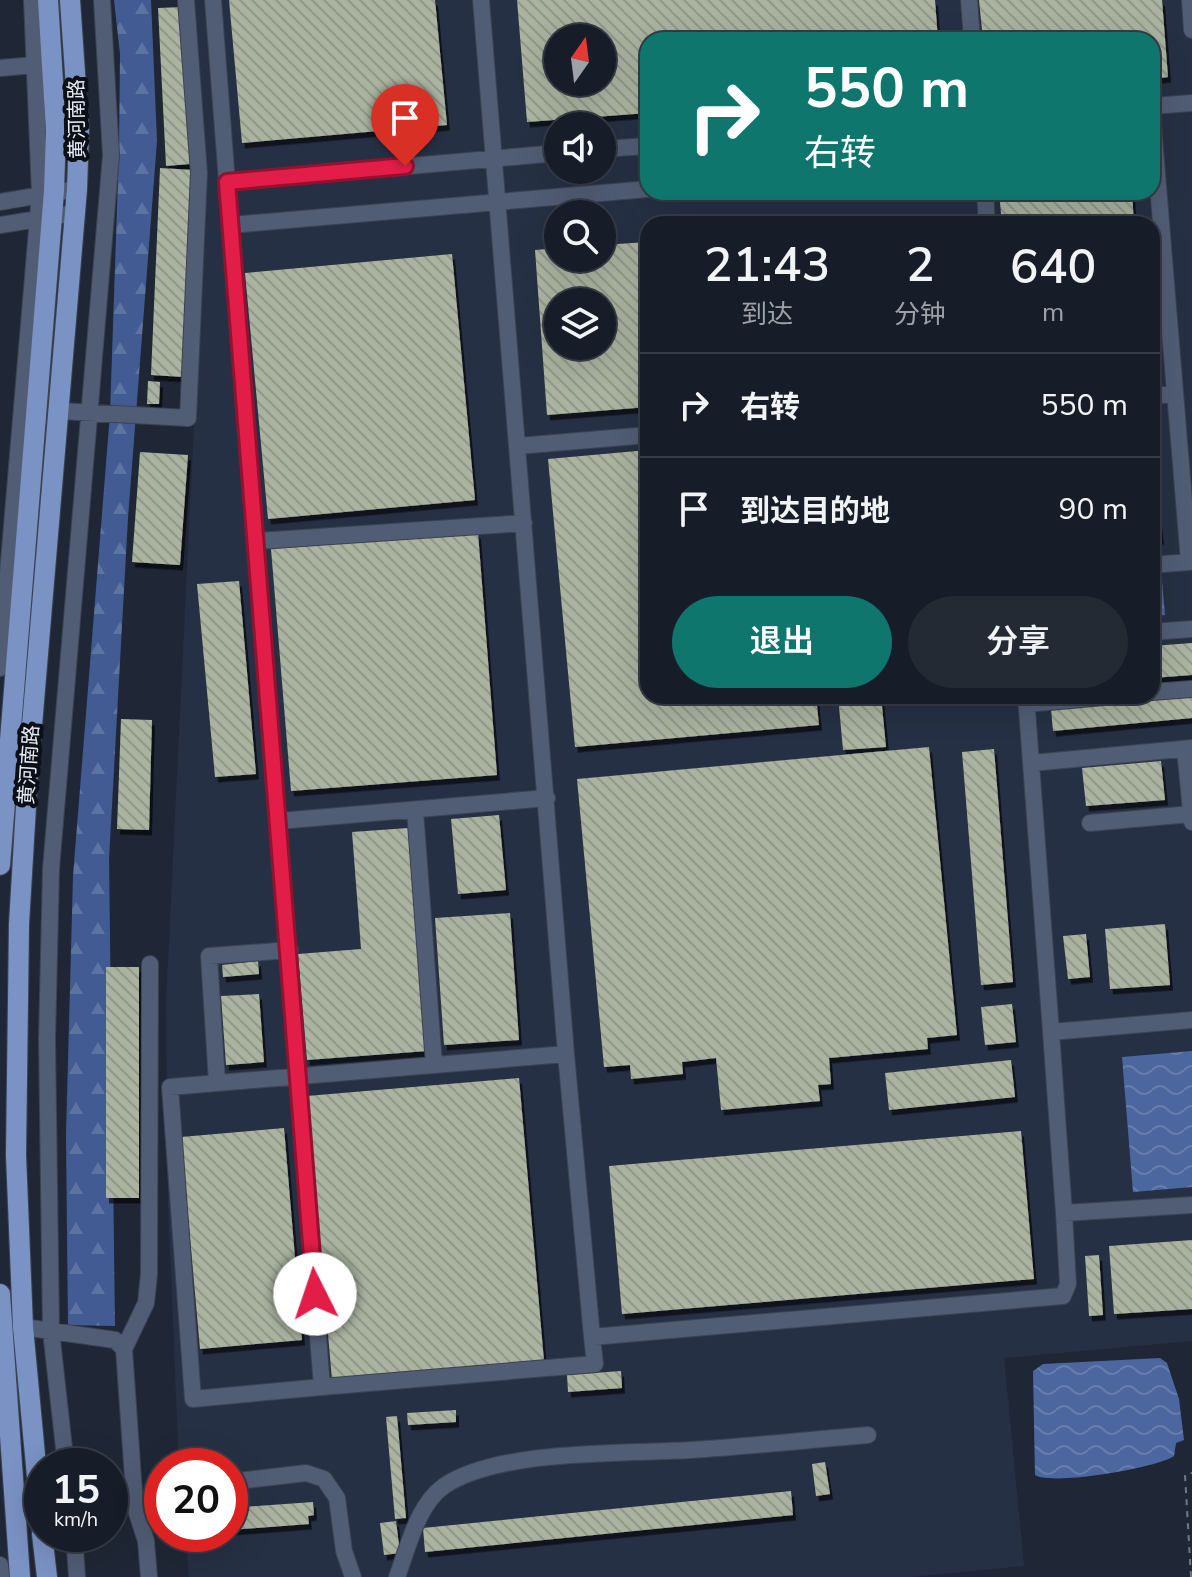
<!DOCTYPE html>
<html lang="zh">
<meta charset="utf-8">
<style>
:root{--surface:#171d28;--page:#242a34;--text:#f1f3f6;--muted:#9ea2a8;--line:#363b45;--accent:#0f766e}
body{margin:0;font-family:"Nunito Sans","Noto Sans SC",sans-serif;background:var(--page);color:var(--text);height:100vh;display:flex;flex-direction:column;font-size:30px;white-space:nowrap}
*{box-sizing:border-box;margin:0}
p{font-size:26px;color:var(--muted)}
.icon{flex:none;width:44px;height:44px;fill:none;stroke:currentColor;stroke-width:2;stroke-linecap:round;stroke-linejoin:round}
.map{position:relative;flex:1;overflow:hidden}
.side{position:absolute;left:640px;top:216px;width:520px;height:488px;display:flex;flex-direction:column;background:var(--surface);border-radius:24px;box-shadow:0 8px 32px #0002,0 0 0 2px var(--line)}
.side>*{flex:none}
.top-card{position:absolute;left:640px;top:32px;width:520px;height:168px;border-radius:24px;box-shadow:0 8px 32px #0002,0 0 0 2px var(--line);background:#0f766e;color:#fff;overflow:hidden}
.needle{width:52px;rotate:14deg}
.buttons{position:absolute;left:544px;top:24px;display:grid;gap:16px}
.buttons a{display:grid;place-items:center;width:72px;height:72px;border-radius:50%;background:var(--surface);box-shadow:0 8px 32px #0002,0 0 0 2px var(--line);font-size:40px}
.speed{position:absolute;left:24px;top:1448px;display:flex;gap:16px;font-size:40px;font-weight:700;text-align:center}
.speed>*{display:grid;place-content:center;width:104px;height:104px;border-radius:50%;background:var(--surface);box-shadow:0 8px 32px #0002,0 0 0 2px var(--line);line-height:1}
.speed small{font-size:20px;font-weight:400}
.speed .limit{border:12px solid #d22;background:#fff;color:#111}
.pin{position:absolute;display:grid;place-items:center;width:68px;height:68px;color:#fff;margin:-82px -34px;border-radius:50% 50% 50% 0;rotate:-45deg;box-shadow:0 0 8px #0007}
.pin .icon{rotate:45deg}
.me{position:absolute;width:88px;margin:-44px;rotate:356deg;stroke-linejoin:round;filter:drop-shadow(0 0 6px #0008)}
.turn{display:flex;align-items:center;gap:28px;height:168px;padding:0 32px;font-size:36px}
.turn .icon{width:104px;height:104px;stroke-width:2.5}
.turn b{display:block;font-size:56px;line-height:68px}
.eta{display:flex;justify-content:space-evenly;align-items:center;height:136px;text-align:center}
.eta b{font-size:48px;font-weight:600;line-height:56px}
.primary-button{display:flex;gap:16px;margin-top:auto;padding:16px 32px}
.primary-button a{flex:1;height:92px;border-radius:48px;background:var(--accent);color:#fff;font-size:32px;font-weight:600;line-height:92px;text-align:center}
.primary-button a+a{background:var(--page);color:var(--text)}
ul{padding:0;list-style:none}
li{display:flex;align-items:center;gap:24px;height:104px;padding:0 32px;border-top:2px solid var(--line)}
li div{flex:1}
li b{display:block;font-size:30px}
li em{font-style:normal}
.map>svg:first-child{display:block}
.built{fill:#263044;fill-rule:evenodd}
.forest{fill:url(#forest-firs)}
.water{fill:url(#water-waves)}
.building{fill:url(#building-back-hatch);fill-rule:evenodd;filter:url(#shadow)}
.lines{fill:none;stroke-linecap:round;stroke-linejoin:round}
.minor-casing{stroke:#3b4351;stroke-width:18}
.major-casing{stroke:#3b4351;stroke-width:22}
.path{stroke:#707885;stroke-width:2;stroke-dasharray:6 6;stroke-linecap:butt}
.minor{stroke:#515d75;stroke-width:16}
.major{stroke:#7a92c4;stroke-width:20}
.route-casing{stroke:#92132f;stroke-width:20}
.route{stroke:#e11d48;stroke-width:14}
.labels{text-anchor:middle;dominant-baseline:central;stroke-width:8;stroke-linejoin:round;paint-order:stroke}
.street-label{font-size:20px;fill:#e7edf7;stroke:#0c1016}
</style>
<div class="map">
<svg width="1192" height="1577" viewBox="0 0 1192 1577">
<defs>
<pattern id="forest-firs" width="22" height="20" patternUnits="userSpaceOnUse" patternTransform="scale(2)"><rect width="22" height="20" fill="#425c93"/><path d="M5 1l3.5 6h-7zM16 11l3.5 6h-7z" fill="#5d74a3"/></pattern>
<pattern id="water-waves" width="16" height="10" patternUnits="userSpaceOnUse" patternTransform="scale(2)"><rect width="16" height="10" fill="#4c679f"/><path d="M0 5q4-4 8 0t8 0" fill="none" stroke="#667dad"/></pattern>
<pattern id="building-back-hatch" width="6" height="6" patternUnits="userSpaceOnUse" patternTransform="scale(2)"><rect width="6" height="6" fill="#a9b39f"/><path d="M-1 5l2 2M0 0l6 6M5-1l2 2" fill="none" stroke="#90988a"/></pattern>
<filter id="shadow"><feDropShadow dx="3" dy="5.5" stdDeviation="0" flood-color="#0009"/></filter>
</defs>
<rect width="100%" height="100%" fill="#1f2736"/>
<path class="built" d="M 193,0 L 1192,0 L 1192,1341 L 1004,1358 L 1024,1566 L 911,1577 L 189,1577 L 185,1534 L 230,1534 L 230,1466 L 179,1466 L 168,1203 L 166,1003 L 206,176 ZM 558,38 L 602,38 L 602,82 L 558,82 ZM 648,40 L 1152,40 L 1152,192 L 648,192 ZM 558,126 L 602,126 L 602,170 L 558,170 ZM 558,214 L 602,214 L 602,258 L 558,258 ZM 648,224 L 1152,224 L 1152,696 L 648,696 ZM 558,302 L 602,302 L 602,346 L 558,346 Z"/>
<path class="forest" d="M 114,0 L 151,0 L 157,141 L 128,518 L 109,859 L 115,1326 L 68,1325 L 66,1136 L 73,876 L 110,414 L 119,149 L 120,54 Z"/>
<path class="water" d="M 1162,581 L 1165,615 L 1152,616 L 1152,582 Z
M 1192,1051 L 1192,1187 L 1133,1192 L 1122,1057 Z
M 1160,1358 L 1167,1363 L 1179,1399 L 1184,1440 L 1176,1443 L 1174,1456 C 1157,1468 1051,1486 1035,1475 L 1033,1371 L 1043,1364 Z"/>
<path class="building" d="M 229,0 L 435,0 L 447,125 L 242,143 Z
M 517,0 L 935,0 L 938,40 L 648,40 L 648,113 L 527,122 ZM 558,38 L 602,38 L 602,82 L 558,82 Z
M 979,0 L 1162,0 L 1168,77 L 1152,79 L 1152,40 L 983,40 Z
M 182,7 L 190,164 L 166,166 L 158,8 Z
M 160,168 L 193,170 L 184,377 L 151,375 Z
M 999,192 L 1132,192 L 1134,224 L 1002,224 Z
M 950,219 L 950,224 L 914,224 L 914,222 Z
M 648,242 L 648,407 L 547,415 L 535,250 L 558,248 L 558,258 L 602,258 L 602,245 ZM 558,302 L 602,302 L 602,346 L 558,346 Z
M 452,254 L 475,500 L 268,519 L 245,273 Z
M 148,381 L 160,382 L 159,404 L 147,404 Z
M 648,450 L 648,696 L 816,696 L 819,725 L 575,747 L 548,459 Z
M 140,452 L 188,455 L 180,565 L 132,562 Z
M 1152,459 L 1161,539 L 1152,540 Z
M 478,533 L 497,775 L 291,791 L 271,549 Z
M 239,581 L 256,774 L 215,777 L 197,584 Z
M 1192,643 L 1192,675 L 1152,678 L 1152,646 Z
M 838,696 L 881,696 L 886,747 L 843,750 Z
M 1192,696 L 1192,718 L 1053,731 L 1051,709 Z
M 121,719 L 152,720 L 149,830 L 117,829 Z
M 929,747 L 957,1035 L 927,1038 L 928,1049 L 829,1058 L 831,1084 L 818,1085 L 820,1101 L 721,1110 L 716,1058 L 682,1062 L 683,1074 L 631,1079 L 630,1065 L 604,1067 L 577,779 Z
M 994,749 L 1013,982 L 981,985 L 962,752 Z
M 1161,761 L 1165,800 L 1086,806 L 1082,768 Z
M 499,815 L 506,890 L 458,894 L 451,819 Z
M 408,828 L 427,1051 L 307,1060 L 298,954 L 361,949 L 352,832 Z
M 510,913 L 519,1040 L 444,1045 L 435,918 Z
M 1165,924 L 1170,985 L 1110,989 L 1105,929 Z
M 1086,934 L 1090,977 L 1068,979 L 1063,936 Z
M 258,961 L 259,974 L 223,977 L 222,965 Z
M 106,967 L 139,967 L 139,1198 L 106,1198 Z
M 259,994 L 264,1062 L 226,1065 L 221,996 Z
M 1012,1004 L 1016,1042 L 985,1045 L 981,1007 Z
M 1011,1060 L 1015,1097 L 889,1110 L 885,1073 Z
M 519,1078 L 544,1361 L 332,1380 L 307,1096 Z
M 284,1128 L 302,1340 L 200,1349 L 181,1137 Z
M 1021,1131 L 1034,1279 L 622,1314 L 609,1166 Z
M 1192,1240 L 1192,1309 L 1114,1314 L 1109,1246 Z
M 1099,1255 L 1103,1315 L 1089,1316 L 1085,1256 Z
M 621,1371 L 622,1388 L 568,1392 L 567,1375 Z
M 456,1410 L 456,1422 L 408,1425 L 407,1413 Z
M 397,1416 L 406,1518 L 395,1519 L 386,1417 Z
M 825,1462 L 830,1494 L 816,1496 L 812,1464 Z
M 791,1491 L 793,1515 L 425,1552 L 423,1528 Z
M 313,1502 L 314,1515 L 308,1516 L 309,1524 L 230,1530 L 230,1508 Z
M 396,1521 L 400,1553 L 384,1555 L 380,1523 Z"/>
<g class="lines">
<g class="minor-casing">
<path id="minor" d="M 213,0 L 227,182 L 558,153
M 481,0 L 566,1054 L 592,1337 L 1063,1296 L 1068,1284 L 1064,1213
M 969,0 L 972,40
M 1190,0 L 1192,30
M 0,68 L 46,64
M 1152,106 L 1192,103
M 1152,113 L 1189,562 L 1152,565
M 602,149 L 648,146
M 227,182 L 322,1387 L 595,1364 L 592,1337
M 985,192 L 987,224
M 0,202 L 77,189
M 0,225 L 75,213
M 231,225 L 648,189
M 1152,396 L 1175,394
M 60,411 L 188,418 L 199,173 L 186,0
M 518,446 L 648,435
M 258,541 L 524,523
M 1152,632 L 1192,629
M 0,668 L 40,194 L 32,0
M 1152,692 L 1192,689
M 1026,696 L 1051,1032
M 1027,704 L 1114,696
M 1185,749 L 1192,822
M 1032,763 L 1192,748
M 415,810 L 434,1064
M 279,821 L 547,798
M 1090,823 L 1191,814
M 1192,1020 L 1051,1032 L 1064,1213 L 1192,1205
M 217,1083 L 209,956 L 290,950
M 23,1327 L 115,1340 L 124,1349 L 135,1507 L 146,1541 L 149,1577
M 124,1349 L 146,1303 L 149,1274 L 150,964
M 322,1387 L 193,1399 L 170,1087 L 566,1054
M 66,1466 L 51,1331 L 47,1039 L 51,869 L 111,155 L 102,0
M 230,1482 L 306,1473 L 324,1479 L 337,1498 L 344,1551 L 353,1577
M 74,1534 L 77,1577
M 0,1565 L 1,1577
M 397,1577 C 408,1548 417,1505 444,1486 C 499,1449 624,1454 691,1450 C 750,1446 809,1440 868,1435"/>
</g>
<g class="major-casing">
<path id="major" d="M 0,865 L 54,191 L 56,131 L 48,0
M 0,1294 L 20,1577
M 42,1530 L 23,1327 L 16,1155 L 19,924 L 28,773 L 77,189 L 79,131 L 70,0
M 42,1534 L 47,1577"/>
</g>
<path class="path" d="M 1191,1577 L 1185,1475 L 1192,1473"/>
<use href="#minor" class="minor"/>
<use href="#major" class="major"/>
</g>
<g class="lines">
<g class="route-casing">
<path id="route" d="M 315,1294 L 227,182 L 405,166"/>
</g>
<use href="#route" class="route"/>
</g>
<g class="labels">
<g class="street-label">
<text transform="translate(77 119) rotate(-91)">黄河南路</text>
<text transform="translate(29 765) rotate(-86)">黄河南路</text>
</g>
</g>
</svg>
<div class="buttons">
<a><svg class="needle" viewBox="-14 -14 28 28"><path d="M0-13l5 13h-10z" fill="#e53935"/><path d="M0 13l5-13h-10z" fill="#9ea2a8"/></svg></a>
<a><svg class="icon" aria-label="sound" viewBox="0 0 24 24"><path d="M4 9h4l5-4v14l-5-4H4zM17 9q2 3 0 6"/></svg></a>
<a><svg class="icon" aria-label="search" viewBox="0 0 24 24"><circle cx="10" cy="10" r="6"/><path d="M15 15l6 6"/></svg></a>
<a><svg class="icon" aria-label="layers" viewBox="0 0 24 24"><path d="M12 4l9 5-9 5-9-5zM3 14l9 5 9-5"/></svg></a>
</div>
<div class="speed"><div>15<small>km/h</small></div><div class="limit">20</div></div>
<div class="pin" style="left:405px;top:166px;background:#d93025"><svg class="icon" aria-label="arrive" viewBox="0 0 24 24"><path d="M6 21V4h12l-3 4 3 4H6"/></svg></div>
<svg class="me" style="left:315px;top:1294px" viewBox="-20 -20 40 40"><circle r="19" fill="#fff"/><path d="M0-13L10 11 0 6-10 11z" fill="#e11d48"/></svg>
<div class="top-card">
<div class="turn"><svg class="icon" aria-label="right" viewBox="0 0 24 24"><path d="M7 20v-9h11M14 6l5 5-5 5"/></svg><div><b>550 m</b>右转</div></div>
</div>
<section class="side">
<div class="eta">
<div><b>21:43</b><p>到达</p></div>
<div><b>2</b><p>分钟</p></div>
<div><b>640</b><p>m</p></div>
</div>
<ul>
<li><svg class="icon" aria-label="right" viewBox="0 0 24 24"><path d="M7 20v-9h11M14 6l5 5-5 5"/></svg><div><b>右转</b></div><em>550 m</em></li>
<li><svg class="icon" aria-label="arrive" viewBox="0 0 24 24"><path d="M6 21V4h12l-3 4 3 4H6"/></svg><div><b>到达目的地</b></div><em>90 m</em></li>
</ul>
<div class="primary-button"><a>退出</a><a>分享</a></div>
</section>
</div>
